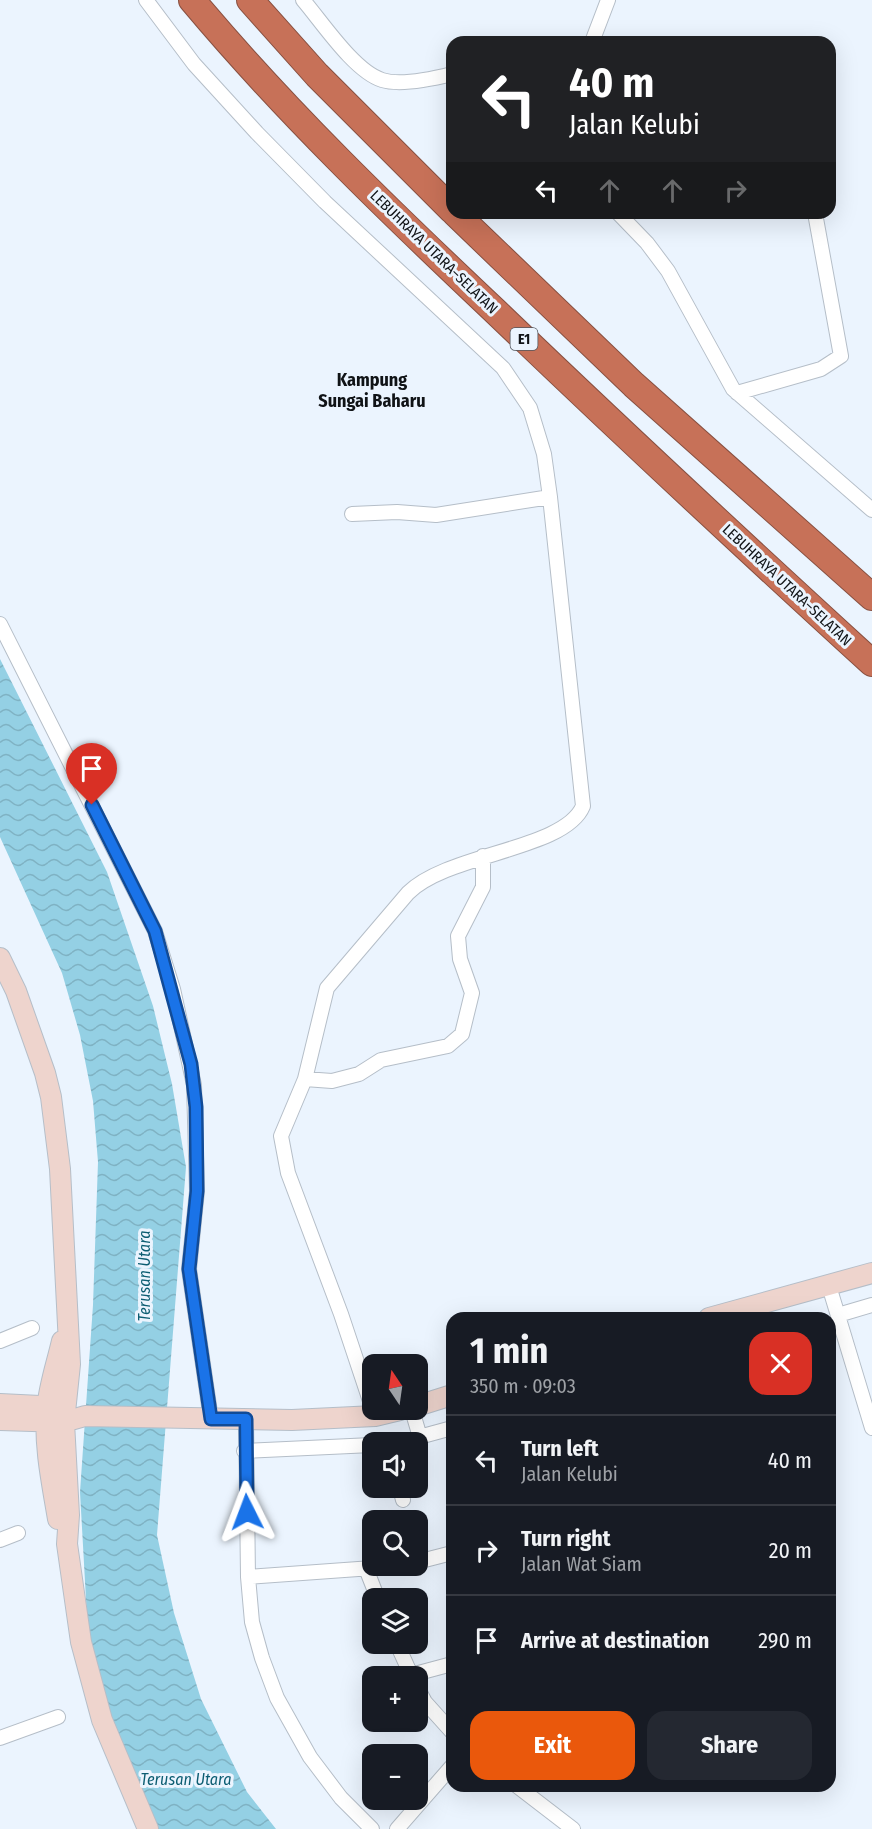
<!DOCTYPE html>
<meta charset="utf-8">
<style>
:root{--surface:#171b24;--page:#242831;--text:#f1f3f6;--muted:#9ea1a6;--line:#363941;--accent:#ea580c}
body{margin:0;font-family:"Fira Sans Condensed",sans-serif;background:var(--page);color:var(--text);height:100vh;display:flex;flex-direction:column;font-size:22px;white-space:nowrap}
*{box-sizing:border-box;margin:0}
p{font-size:20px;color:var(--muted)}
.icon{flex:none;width:33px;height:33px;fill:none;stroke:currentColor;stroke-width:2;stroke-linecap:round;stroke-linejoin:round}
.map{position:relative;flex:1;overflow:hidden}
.drawer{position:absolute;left:446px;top:1312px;width:390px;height:480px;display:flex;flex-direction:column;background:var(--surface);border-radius:18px;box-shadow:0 6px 24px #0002}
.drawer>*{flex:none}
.banner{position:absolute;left:446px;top:36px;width:390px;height:183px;border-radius:18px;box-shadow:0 6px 24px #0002;background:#202124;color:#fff;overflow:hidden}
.needle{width:39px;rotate:347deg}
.buttons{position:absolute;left:362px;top:1354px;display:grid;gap:12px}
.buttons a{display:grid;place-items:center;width:66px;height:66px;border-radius:12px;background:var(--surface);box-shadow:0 6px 24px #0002;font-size:30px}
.pin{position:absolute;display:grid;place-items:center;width:51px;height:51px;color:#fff;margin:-62px -26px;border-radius:50% 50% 50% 0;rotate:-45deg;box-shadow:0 0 6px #0007}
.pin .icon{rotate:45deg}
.me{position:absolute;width:66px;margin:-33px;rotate:357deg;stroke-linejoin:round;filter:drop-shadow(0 0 4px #0008)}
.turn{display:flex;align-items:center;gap:21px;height:126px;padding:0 24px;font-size:27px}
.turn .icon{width:78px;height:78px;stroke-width:2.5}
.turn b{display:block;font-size:42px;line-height:51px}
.lanes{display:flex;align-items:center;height:57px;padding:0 24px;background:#0003;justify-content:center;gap:30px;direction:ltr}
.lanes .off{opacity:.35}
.round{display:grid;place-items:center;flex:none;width:63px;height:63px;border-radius:18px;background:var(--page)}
.head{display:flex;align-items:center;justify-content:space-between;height:102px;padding:0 24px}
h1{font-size:36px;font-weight:700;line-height:45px}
.action{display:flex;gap:12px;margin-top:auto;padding:12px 24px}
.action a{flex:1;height:69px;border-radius:18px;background:var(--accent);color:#fff;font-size:24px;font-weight:700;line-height:69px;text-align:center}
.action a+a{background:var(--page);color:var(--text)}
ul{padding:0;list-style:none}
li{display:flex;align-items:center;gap:18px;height:90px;padding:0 24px;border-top:2px solid var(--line)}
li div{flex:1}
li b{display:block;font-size:22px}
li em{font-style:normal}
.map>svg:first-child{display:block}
.water{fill:url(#water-waves)}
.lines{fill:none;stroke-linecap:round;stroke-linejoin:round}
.street-casing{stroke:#b5bec8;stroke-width:16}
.secondary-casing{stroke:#b5bec8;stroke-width:22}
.highway-casing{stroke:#875041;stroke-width:28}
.street{stroke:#fff;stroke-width:14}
.secondary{stroke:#eed4cd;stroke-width:20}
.highway{stroke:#c77158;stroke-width:26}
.route-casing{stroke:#114b97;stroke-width:15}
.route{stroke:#1a73e8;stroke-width:10}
.labels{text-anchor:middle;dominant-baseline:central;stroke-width:6;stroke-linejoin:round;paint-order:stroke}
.shield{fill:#ebf4fe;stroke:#52565c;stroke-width:1.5}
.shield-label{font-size:14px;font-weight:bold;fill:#101316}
.street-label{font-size:15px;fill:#101316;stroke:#ebf4fe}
.water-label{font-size:16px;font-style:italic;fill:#0c5d72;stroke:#ebf4fe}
.quarter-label{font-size:18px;font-weight:bold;fill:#101316;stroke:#ebf4fe}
</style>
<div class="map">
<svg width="872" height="1829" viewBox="0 0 872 1829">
<defs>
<pattern id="water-waves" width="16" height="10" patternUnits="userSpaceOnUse" patternTransform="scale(1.5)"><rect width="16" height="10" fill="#94d0e4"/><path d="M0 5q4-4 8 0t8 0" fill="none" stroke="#7fb2c3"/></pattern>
</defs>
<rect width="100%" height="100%" fill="#ebf4fe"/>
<path class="water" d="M 0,659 L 107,872 L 153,1006 L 172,1084 L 186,1167 L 157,1535 L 174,1613 L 201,1699 L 247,1792 L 276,1829 L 154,1829 L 113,1730 L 88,1635 L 80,1492 L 93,1305 L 98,1162 L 93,1101 L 80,1035 L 62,973 L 0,837 Z"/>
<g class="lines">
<g class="street-casing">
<path id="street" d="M 146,0 L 194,64 L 257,133 L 325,202 L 503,368 L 530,408 L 544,454 L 550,497 L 583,806 C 565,850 448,853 408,893 L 327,988 L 305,1079 L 281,1136 L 288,1173 L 341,1314 L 372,1407
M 303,0 C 322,22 354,71 382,80 C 401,86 432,79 452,74
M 592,42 L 608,0
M 618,213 L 647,243 L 668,271 L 733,389 L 872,510
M 737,393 L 821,369 L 841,356 L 815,213
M 352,514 L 397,512 L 436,515 L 550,497
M 0,624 L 155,931 L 173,989 L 194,1085 L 197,1191 L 189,1269 L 211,1419
M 305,1079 L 332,1081 L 359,1074 L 381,1060 L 448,1046 L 462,1034 L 472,993 L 460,959 L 458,936 L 483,887 L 483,856
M 829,1286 L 872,1428
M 838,1315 L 872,1305
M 0,1341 L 32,1328
M 412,1410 L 420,1437
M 246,1419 L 248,1577 L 252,1622 L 262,1658 L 277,1698 L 310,1757 L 341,1798 L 372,1829
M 397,1443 L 452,1428
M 244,1451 L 372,1445
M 400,1488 L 403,1500
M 0,1540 L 18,1533
M 417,1562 L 452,1553
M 367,1571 L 378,1599
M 248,1577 L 400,1566
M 397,1644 L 412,1677
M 411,1675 L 452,1664
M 417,1687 L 425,1702 L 452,1732
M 0,1738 L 58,1717
M 517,1786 L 573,1829
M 397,1829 L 452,1766"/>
</g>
<g class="secondary-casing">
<path id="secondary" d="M 0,958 L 16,991 L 45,1073 L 51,1097 L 60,1169 L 70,1364 L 64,1422 L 69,1515 L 67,1544 L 81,1642 L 102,1720 L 148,1829
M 709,1318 L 872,1273
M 0,1404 L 60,1407
M 417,1406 L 452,1395
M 0,1420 L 64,1422 L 85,1416 L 292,1420 L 375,1416 L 400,1410
M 58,1519 C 52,1483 44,1446 47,1409 C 49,1386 57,1363 62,1341"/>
</g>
<g class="highway-casing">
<path id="highway" d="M 192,0 C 285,111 390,212 495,311 C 619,430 745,547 872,663
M 250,0 L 317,75 L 452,210
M 455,213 L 634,385 L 872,597"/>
</g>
<use href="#street" class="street"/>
<use href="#secondary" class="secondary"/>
<use href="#highway" class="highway"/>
</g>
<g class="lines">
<g class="route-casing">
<path id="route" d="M 92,805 L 155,931 L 191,1064 L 196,1107 L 197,1191 L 189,1269 L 211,1419 L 246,1419 L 247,1512"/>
</g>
<use href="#route" class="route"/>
</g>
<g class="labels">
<rect class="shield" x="510.5" y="328" width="27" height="22" rx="4.5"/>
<g class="shield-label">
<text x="524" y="339">E1</text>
</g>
<g class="street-label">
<text transform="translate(434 252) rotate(44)">LEBUHRAYA UTARA–SELATAN</text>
<text transform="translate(787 585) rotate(43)">LEBUHRAYA UTARA–SELATAN</text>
</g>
<g class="water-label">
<text transform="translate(144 1276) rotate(-90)">Terusan Utara</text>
<text x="186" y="1779">Terusan Utara</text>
</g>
<g class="quarter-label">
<text x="372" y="380">Kampung<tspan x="372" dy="21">Sungai Baharu</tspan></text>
</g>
</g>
</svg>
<div class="buttons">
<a><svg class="needle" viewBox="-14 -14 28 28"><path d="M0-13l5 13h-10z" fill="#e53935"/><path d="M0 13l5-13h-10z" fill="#9ea1a6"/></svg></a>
<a><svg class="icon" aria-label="sound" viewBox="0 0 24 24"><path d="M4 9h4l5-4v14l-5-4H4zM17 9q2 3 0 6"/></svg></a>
<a><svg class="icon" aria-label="search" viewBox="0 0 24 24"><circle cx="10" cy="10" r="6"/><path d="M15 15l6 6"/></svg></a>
<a><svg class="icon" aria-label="layers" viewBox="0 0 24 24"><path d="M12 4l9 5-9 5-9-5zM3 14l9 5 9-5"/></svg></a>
<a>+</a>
<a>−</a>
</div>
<div class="pin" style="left:92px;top:805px;background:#d93025"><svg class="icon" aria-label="arrive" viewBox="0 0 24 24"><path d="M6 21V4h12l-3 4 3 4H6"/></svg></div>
<svg class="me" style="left:247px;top:1512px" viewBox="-20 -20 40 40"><path d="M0-17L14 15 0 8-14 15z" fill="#1a73e8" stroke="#fff" stroke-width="4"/></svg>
<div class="banner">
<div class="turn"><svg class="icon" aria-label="left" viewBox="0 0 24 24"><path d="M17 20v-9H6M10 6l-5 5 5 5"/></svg><div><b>40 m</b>Jalan Kelubi</div></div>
<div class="lanes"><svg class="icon" aria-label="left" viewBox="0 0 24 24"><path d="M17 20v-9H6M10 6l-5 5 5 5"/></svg><svg class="icon off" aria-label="ahead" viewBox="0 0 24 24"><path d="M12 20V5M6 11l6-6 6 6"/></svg><svg class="icon off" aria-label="ahead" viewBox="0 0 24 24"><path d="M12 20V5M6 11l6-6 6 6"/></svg><svg class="icon off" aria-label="right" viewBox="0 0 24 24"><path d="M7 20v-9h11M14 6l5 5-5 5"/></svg></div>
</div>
<section class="drawer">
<div class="head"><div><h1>1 min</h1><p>350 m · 09:03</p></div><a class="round" style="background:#d93025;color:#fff"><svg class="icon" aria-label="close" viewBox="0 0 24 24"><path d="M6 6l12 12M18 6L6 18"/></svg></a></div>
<ul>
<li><svg class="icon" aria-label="left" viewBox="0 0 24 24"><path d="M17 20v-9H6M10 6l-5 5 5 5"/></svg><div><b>Turn left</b><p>Jalan Kelubi</p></div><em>40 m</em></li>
<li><svg class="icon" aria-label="right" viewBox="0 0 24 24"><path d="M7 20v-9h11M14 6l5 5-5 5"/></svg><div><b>Turn right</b><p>Jalan Wat Siam</p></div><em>20 m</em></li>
<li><svg class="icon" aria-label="arrive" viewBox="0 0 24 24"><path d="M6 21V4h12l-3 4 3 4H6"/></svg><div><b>Arrive at destination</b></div><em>290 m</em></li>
</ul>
<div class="action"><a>Exit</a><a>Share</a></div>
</section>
</div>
